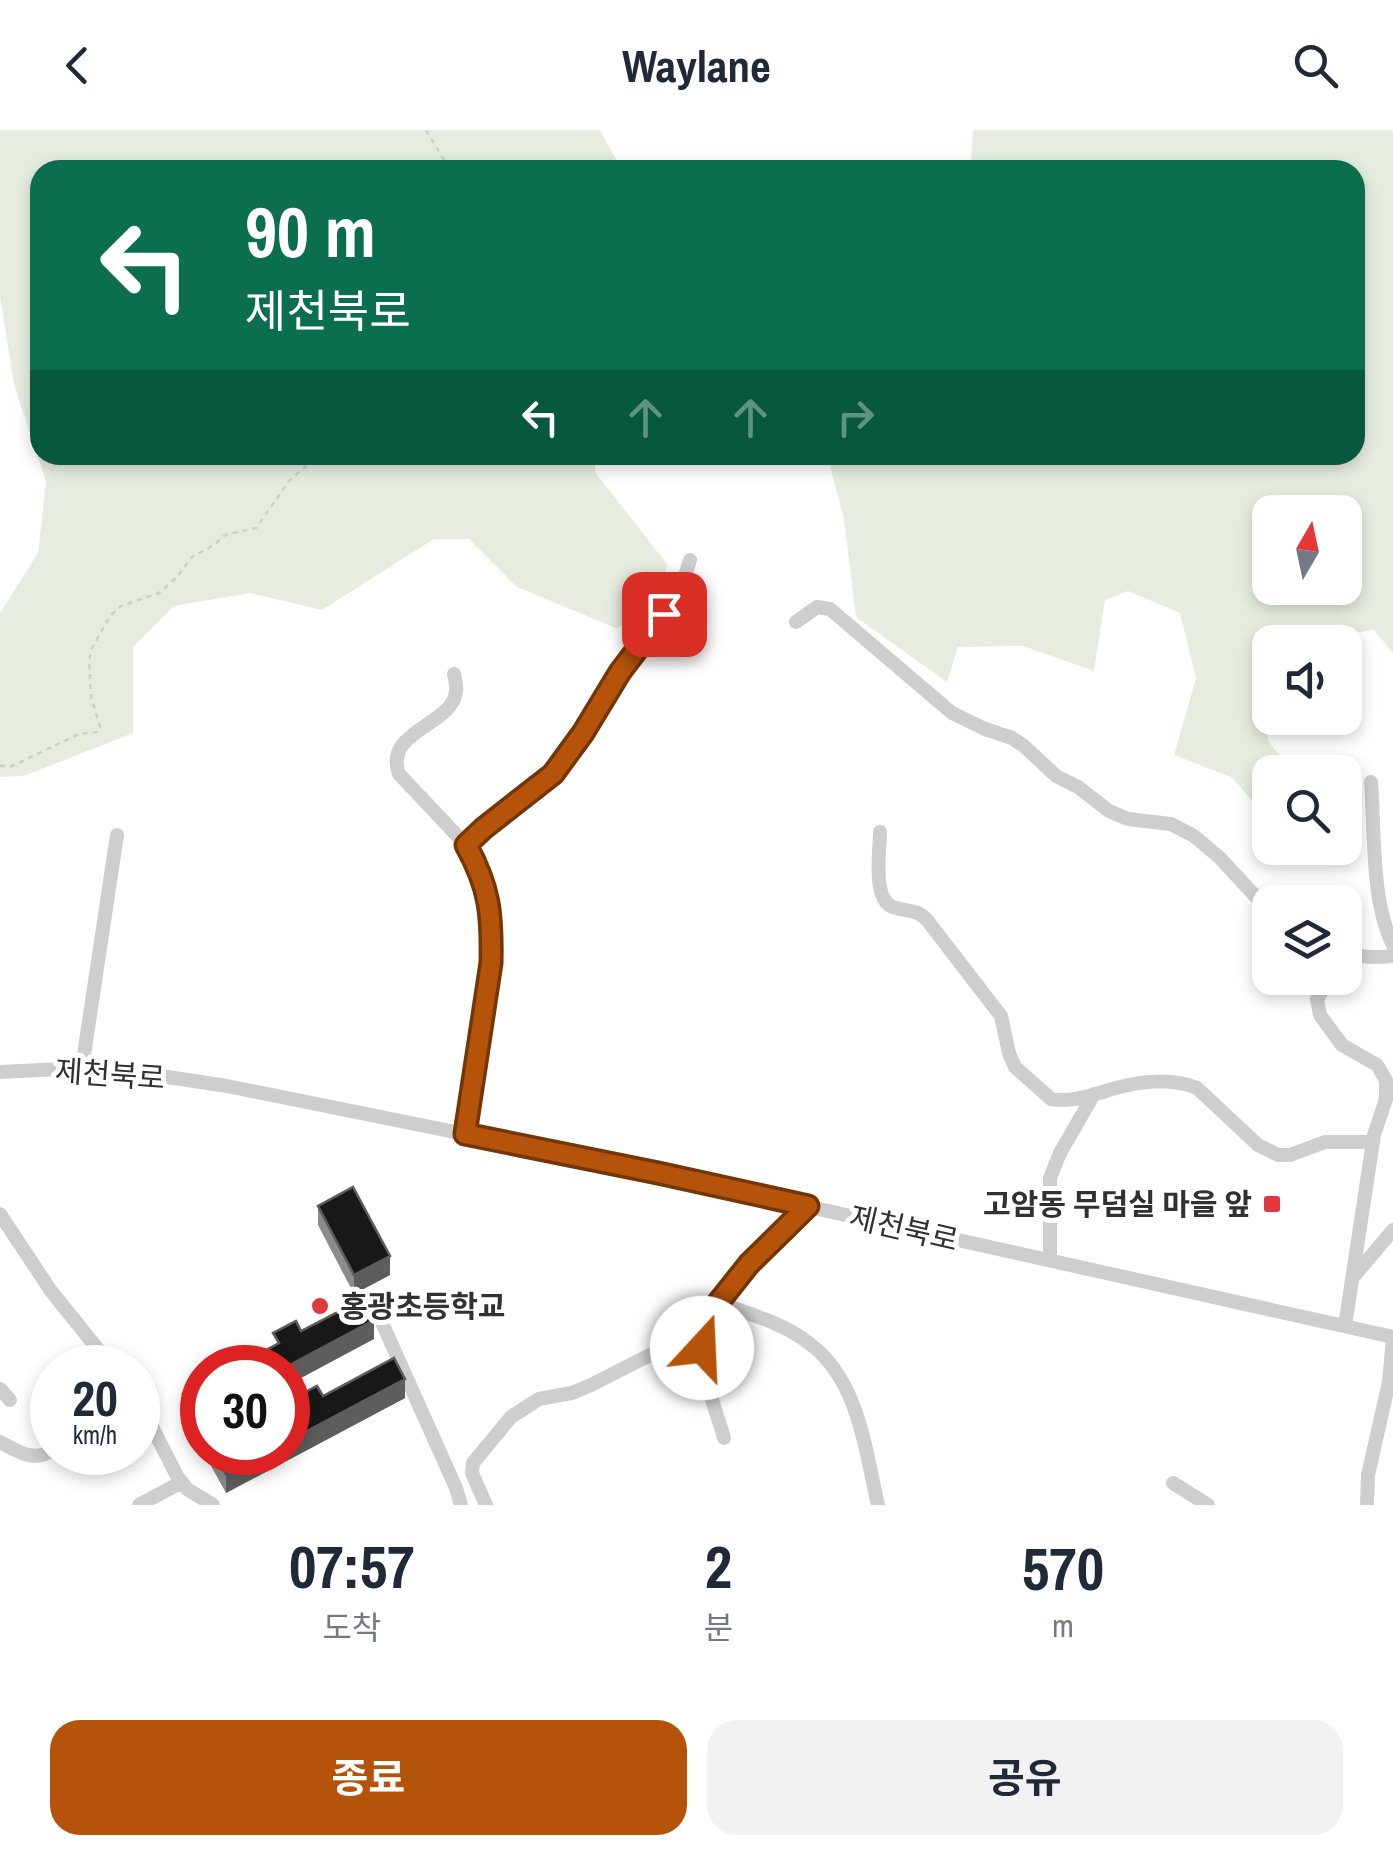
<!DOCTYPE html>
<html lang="ko">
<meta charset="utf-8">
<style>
:root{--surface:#fff;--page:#f2f2f3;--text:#1f2937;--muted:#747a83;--accent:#b45309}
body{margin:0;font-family:"Archivo Narrow","Noto Sans KR",sans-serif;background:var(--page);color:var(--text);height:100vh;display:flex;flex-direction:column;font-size:38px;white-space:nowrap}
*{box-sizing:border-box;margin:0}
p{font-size:32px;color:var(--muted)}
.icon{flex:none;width:55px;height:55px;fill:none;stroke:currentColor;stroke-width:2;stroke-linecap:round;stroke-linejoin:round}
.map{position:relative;height:1375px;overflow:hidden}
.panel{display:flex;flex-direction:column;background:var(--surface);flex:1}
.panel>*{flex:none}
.top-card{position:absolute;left:30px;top:30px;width:1335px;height:305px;border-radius:30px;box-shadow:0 5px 15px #0003;background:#0b6e4f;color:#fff;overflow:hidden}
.needle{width:65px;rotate:9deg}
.buttons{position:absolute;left:1252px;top:365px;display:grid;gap:20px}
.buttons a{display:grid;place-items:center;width:110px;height:110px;border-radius:20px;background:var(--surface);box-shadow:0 5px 15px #0003;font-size:50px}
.speed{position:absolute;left:30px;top:1215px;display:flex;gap:20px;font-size:50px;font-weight:700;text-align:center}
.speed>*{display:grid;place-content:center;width:130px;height:130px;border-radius:50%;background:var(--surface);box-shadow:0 5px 15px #0003;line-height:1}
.speed small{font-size:25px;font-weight:400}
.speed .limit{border:15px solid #d22;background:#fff;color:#111}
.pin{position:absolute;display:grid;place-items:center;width:85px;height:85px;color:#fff;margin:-42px;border-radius:20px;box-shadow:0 5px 15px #0006}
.me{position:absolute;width:110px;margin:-55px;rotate:20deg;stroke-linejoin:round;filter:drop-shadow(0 0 8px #0008)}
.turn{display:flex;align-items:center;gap:35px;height:210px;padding:0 50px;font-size:45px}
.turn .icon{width:130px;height:130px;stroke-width:2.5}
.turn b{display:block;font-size:70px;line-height:85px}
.lanes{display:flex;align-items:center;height:95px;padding:0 50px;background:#0003;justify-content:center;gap:50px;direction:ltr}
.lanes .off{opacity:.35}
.eta{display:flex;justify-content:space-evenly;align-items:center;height:170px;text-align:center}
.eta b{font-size:60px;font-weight:700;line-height:70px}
.button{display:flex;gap:20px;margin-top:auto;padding:20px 50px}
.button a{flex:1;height:115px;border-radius:30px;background:var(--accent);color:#fff;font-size:40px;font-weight:700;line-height:115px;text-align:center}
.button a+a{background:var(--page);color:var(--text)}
header{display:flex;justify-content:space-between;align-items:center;height:130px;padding:0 50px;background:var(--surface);font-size:45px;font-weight:700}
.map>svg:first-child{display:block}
.green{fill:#e6ede0;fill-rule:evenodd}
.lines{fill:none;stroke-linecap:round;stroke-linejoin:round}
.path{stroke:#cecece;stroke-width:2.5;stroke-dasharray:5 5;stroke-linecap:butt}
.minor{stroke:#cecece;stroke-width:14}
.wall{fill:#8c8c8c}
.shaded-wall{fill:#5d5d5d}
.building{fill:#181818;stroke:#5d5d5d;stroke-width:2.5}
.route-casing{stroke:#753606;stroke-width:25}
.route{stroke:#b45309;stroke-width:18}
.poi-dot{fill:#e1393f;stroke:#fff;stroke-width:4}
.labels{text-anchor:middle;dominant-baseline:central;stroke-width:10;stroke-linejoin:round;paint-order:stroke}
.street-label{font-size:30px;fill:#313131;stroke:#fff}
.poi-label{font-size:30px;font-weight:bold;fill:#313131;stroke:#fff;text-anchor:end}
</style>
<header><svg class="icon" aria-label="back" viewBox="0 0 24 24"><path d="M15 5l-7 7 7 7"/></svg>Waylane<svg class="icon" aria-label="search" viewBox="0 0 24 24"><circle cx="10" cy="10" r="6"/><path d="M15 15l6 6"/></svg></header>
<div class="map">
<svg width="1393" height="1375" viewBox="0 0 1393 1375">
<rect width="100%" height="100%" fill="#fff"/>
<path class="green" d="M 0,0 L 600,0 L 622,40 L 40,40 L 40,325 L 595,325 L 595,342 L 667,434 L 658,481 L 616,498 L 517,457 L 469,409 L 434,409 L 322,480 L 250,463 L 174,476 L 133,517 L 133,603 L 24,646 L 0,647 L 0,483 L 38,423 L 46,351 L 14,255 L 0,166 Z
M 973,0 L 1393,0 L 1393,524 L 1374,500 L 1312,509 L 1307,512 L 1270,512 L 1270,541 L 1265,546 L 1268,611 L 1294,642 L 1270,642 L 1270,690 L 1231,647 L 1174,625 L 1196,548 L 1180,483 L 1128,461 L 1105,470 L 1094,541 L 1023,516 L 958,517 L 947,552 L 856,487 L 844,389 L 827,325 L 1355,325 L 1355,40 L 965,40 L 971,31 ZM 1270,382 L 1345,382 L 1345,458 L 1270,458 Z"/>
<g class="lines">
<path class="path" d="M 426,0 L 450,40
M 0,636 L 12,636 L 79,604 L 98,602 L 100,596 L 91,567 L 89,530 L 92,518 L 110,486 L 121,476 L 159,463 L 177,447 L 192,427 L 214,415 L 225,405 L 256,398 L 289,351 L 318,325"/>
<path class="minor" d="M 796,492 L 817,477 L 830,479 L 952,583 L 985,599 L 1012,608 L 1024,616 L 1056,646 L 1078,657 L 1109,681 L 1128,689 L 1171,694 L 1194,706 L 1220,728 L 1270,782
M 454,544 C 455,550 457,555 456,561 C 453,596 383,600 399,644 L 466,715 L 477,735 L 490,770 L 491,833 L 465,1004
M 1371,652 C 1375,703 1371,771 1393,815
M 880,702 C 880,722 871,773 896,778 C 909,782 917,779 927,790 L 1001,886 L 1009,923 L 1015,937 L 1051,969 C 1074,973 1094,964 1116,958 C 1140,951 1173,948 1197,958 L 1258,1015 L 1278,1025 L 1290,1025 L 1325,1012 L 1373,1012
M 466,715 L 484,698 L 536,659 L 553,644 L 568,625 L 620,542 L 682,456 L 690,430
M 1345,822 C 1361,828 1376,828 1393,826
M 1330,848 L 1317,869 L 1320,885 L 1342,915 L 1377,935 L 1386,950 L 1386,969 L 1374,1005 L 1345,1196
M 82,938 L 117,705
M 0,942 L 82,938 L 128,941 L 227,956 L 658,1043 L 1393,1207
M 0,1084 L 51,1161 L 113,1238
M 1050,1130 L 1050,1048 L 1060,1023 L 1094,964
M 1355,1145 L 1393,1100
M 718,1173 C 750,1184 784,1193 810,1214 C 859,1251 865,1319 878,1375
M 375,1177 L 456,1358 L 461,1375
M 0,1259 L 10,1270
M 138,1269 L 177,1346 L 187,1359 L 213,1375
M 724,1308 C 717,1282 700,1243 703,1217 C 709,1160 770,1114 808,1076
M 0,1312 C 16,1321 35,1333 52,1320
M 1173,1353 L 1208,1375
M 139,1375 L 182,1352
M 486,1375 L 472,1343 L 473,1333 L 511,1287 L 539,1269 L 572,1263 L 591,1255 L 650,1225 L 702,1218
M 1367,1375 L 1368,1345 L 1389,1252 L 1393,1209"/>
</g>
<path class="wall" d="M 318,1076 L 390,1145 L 354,1164 L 318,1095 Z
M 202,1253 L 202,1299 L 194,1304 L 183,1283 L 183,1264 Z
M 323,1266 L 405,1268 L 226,1363 L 210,1334 L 210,1322 L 288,1322 L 290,1270 Z"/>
<path class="shaded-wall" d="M 390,1126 L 390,1145 L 354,1164 L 354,1145 Z
M 374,1190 L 374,1209 L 288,1255 L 288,1238 L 284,1238 Z
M 405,1249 L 405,1268 L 226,1363 L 226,1344 L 266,1322 L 288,1322 L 288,1311 Z
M 202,1280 L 202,1299 L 194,1304 L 194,1285 Z"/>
<path class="building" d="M 353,1057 L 390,1126 L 354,1145 L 318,1076 Z
M 363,1169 L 374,1190 L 284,1238 L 233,1238 L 279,1213 L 273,1203 L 296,1191 L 301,1201 Z
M 394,1228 L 405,1249 L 288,1311 L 288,1284 L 295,1281 L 290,1270 L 317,1256 L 323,1266 Z
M 202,1253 L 202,1280 L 194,1285 L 183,1264 Z
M 214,1322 L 266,1322 L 226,1344 Z"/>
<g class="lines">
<g class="route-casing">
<path id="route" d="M 664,484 L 620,542 L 583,603 L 553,644 L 484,698 L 466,715 C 490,758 492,785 491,833 L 465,1004 L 658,1043 L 808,1076 L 749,1134 L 718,1173 L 702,1218"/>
</g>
<use href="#route" class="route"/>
</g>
<g class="poi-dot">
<rect x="1262" y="1064" width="20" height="20" rx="5"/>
<circle cx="320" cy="1176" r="10"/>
</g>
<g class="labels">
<g class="street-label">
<text transform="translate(110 944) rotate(4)">제천북로</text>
<text transform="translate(904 1098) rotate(13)">제천북로</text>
</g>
<g class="poi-label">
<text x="1252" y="1074">고암동 무덤실 마을 앞</text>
<text x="340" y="1176" text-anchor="start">홍광초등학교</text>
</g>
</g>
</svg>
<div class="buttons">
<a><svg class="needle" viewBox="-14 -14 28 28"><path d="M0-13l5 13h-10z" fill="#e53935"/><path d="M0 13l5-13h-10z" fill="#747a83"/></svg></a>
<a><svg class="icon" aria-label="sound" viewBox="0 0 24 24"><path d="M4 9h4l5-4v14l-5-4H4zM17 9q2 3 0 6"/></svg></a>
<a><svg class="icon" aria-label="search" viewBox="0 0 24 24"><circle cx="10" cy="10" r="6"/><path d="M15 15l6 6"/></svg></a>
<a><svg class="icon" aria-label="layers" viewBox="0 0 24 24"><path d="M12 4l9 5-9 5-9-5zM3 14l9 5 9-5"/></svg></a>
</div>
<div class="speed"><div>20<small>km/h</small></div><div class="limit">30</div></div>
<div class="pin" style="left:664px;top:484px;background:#d93025"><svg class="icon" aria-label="arrive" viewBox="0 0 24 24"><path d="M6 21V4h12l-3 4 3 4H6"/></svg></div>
<svg class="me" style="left:702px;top:1218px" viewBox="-20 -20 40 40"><circle r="19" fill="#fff"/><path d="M0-13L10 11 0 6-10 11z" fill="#b45309"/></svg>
<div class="top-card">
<div class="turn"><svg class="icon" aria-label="left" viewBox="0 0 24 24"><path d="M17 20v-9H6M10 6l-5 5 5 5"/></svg><div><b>90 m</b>제천북로</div></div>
<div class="lanes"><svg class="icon" aria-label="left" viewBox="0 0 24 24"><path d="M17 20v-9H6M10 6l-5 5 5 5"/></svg><svg class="icon off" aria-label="ahead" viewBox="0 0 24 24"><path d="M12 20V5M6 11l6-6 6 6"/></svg><svg class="icon off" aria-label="ahead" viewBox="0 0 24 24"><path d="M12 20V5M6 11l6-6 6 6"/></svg><svg class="icon off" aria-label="right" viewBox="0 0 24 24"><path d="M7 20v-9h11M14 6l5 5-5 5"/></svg></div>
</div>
</div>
<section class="panel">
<div class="eta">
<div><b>07:57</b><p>도착</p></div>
<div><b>2</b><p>분</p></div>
<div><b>570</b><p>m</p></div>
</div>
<div class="button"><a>종료</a><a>공유</a></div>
</section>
